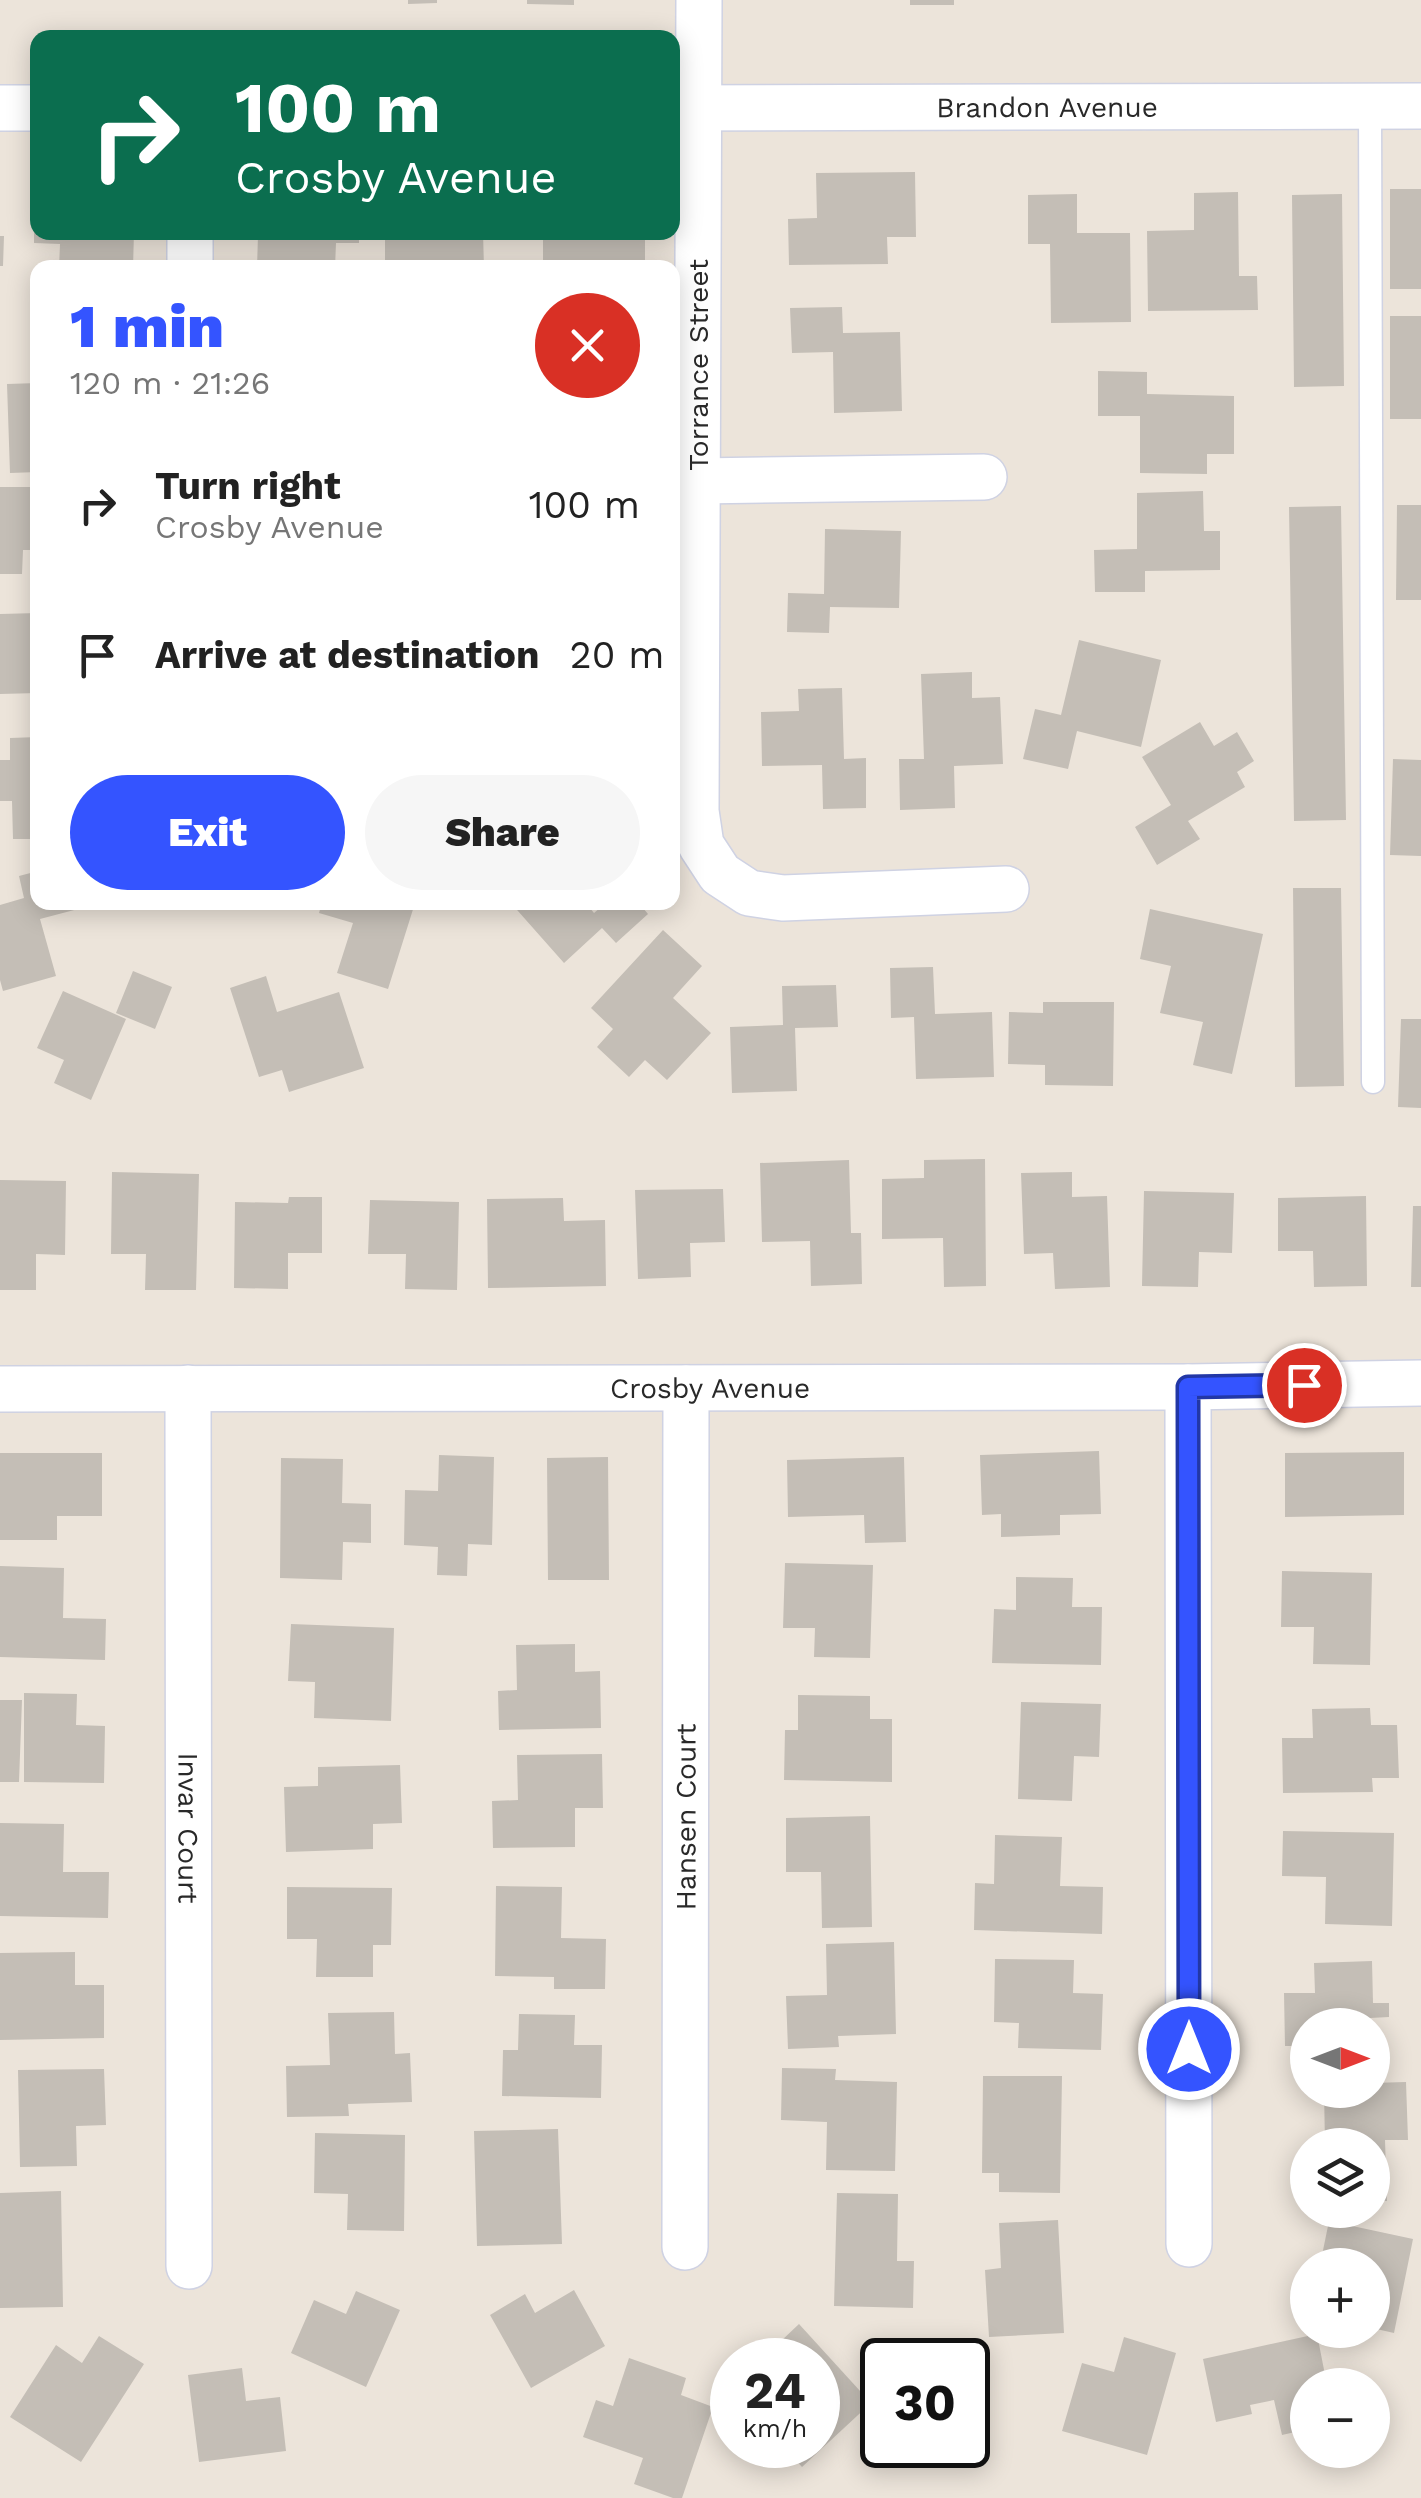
<!DOCTYPE html>
<meta charset="utf-8">
<style>
:root{--surface:#fff;--page:#f6f6f6;--text:#222;--muted:#767676;--accent:#3454ff}
body{margin:0;font-family:"Work Sans",sans-serif;background:var(--page);color:var(--text);height:100vh;display:flex;flex-direction:column;font-size:38px;white-space:nowrap}
*{box-sizing:border-box;margin:0}
p{font-size:32px;color:var(--muted)}
.icon{flex:none;width:55px;height:55px;fill:none;stroke:currentColor;stroke-width:2;stroke-linecap:round;stroke-linejoin:round}
.map{position:relative;flex:1;overflow:hidden}
.panel{position:absolute;left:30px;top:260px;width:650px;height:650px;display:flex;flex-direction:column;background:var(--surface);border-radius:20px;box-shadow:0 5px 25px #0003}
.panel>*{flex:none}
.hud{position:absolute;left:30px;top:30px;width:650px;height:210px;border-radius:20px;box-shadow:0 5px 25px #0003;background:#0b6e4f;color:#fff;overflow:hidden}
.needle{width:65px;rotate:90deg}
.buttons{position:absolute;left:1290px;top:2008px;display:grid;gap:20px}
.buttons a{display:grid;place-items:center;width:100px;height:100px;border-radius:50%;background:var(--surface);box-shadow:0 5px 25px #0003;font-size:50px}
.speed{position:absolute;left:710px;top:2338px;display:flex;gap:20px;font-size:50px;font-weight:700;text-align:center}
.speed>*{display:grid;place-content:center;width:130px;height:130px;border-radius:50%;background:var(--surface);box-shadow:0 5px 25px #0003;line-height:1}
.speed small{font-size:25px;font-weight:400}
.speed .limit{border:5px solid #111;border-radius:15px;background:#fff;color:#111}
.pin{position:absolute;display:grid;place-items:center;width:85px;height:85px;color:#fff;margin:-42px;border:5px solid #fff;border-radius:50%;box-shadow:0 2px 10px #0007}
.me{position:absolute;width:110px;margin:-55px;rotate:0deg;stroke-linejoin:round;filter:drop-shadow(0 0 8px #0008)}
.turn{display:flex;align-items:center;gap:35px;height:210px;padding:0 40px;font-size:45px}
.turn .icon{width:130px;height:130px;stroke-width:2.5}
.turn b{display:block;font-size:70px;line-height:85px}
.round{display:grid;place-items:center;flex:none;width:105px;height:105px;border-radius:52px;background:var(--page)}
.headline{display:flex;align-items:center;justify-content:space-between;height:170px;padding:0 40px}
h1{font-size:60px;font-weight:800;line-height:75px;color:var(--accent)}
.button{display:flex;gap:20px;margin-top:auto;padding:20px 40px}
.button a{flex:1;height:115px;border-radius:60px;background:var(--accent);color:#fff;font-size:40px;font-weight:800;line-height:115px;text-align:center}
.button a+a{background:var(--page);color:var(--text)}
ul{padding:0;list-style:none}
li{display:flex;align-items:center;gap:30px;height:150px;padding:0 40px}
li div{flex:1}
li b{display:block;font-size:38px}
li em{font-style:normal}
.map>svg:first-child{display:block}
.building{fill:#c4beb6}
.lines{fill:none;stroke-linecap:round;stroke-linejoin:round}
.service-casing{stroke:#cfd2e3;stroke-width:25}
.minor-casing{stroke:#cfd2e3;stroke-width:48}
.service{stroke:#fff;stroke-width:22}
.minor{stroke:#fff;stroke-width:45}
.route-casing{stroke:#2237a6;stroke-width:25}
.route{stroke:#3454ff;stroke-width:18}
.labels{text-anchor:middle;dominant-baseline:central;stroke-width:8;stroke-linejoin:round;paint-order:stroke}
.street-label{font-size:28px;fill:#292929;stroke:#fff}
</style>
<div class="map">
<svg width="1421" height="2498" viewBox="0 0 1421 2498">
<rect width="100%" height="100%" fill="#ece4da"/>
<path class="building" d="M 408,0 L 437,0 L 437,3 L 408,4 Z
M 527,0 L 574,0 L 574,5 L 527,4 Z
M 910,0 L 954,0 L 954,5 L 910,5 Z
M 915,172 L 916,237 L 887,237 L 888,264 L 789,265 L 788,219 L 817,218 L 816,173 Z
M 1390,189 L 1421,189 L 1421,289 L 1390,289 Z
M 1238,192 L 1239,276 L 1257,276 L 1258,310 L 1148,311 L 1147,231 L 1194,230 L 1194,193 Z
M 1077,194 L 1077,233 L 1130,233 L 1131,322 L 1051,323 L 1050,244 L 1028,244 L 1028,195 Z
M 1342,194 L 1344,386 L 1294,387 L 1292,195 Z
M 34,207 L 38,207 L 38,232 L 134,232 L 133,268 L 59,268 L 60,244 L 34,243 Z
M 315,232 L 359,232 L 359,243 L 336,243 L 335,268 L 257,268 L 258,235 L 315,236 Z
M 483,232 L 484,268 L 385,268 L 385,234 Z
M 543,232 L 645,232 L 645,268 L 543,268 Z
M 0,236 L 4,236 L 3,266 L 0,266 Z
M 842,307 L 843,333 L 900,332 L 902,411 L 834,413 L 833,352 L 792,353 L 790,308 Z
M 1390,316 L 1421,316 L 1421,419 L 1390,419 Z
M 1098,371 L 1147,372 L 1147,394 L 1234,396 L 1234,454 L 1207,454 L 1207,474 L 1140,473 L 1140,416 L 1098,416 Z
M 38,383 L 38,472 L 10,473 L 7,384 Z
M 0,487 L 38,487 L 38,550 L 23,550 L 22,574 L 0,574 Z
M 1203,491 L 1204,531 L 1220,531 L 1220,570 L 1145,571 L 1145,592 L 1095,592 L 1094,550 L 1137,549 L 1137,493 Z
M 1397,505 L 1421,505 L 1421,600 L 1396,600 Z
M 1341,506 L 1346,820 L 1294,821 L 1289,507 Z
M 825,529 L 901,531 L 899,608 L 830,607 L 829,633 L 787,632 L 788,593 L 824,594 Z
M 38,613 L 38,693 L 0,694 L 0,614 Z
M 1079,640 L 1161,660 L 1141,747 L 1077,731 L 1068,769 L 1023,759 L 1035,709 L 1061,715 Z
M 972,672 L 972,698 L 1000,697 L 1003,764 L 954,766 L 955,808 L 900,810 L 899,759 L 924,759 L 921,674 Z
M 842,688 L 844,759 L 866,758 L 866,808 L 823,809 L 822,765 L 762,766 L 761,712 L 799,711 L 798,689 Z
M 1200,722 L 1214,746 L 1237,732 L 1254,761 L 1237,772 L 1245,787 L 1188,821 L 1200,839 L 1157,865 L 1135,827 L 1171,805 L 1142,757 Z
M 38,737 L 38,839 L 13,839 L 12,801 L 0,801 L 0,760 L 10,760 L 10,738 Z
M 1393,759 L 1421,760 L 1421,856 L 1390,855 Z
M 38,871 L 38,902 L 76,902 L 78,909 L 40,919 L 56,976 L 3,991 L 0,980 L 0,905 L 24,898 L 19,876 Z
M 1293,888 L 1341,888 L 1344,1086 L 1295,1087 Z
M 322,902 L 415,903 L 388,989 L 337,973 L 353,923 L 319,913 Z
M 510,902 L 585,902 L 594,913 L 607,902 L 638,902 L 648,914 L 616,943 L 602,928 L 564,963 Z
M 1150,909 L 1263,934 L 1232,1074 L 1193,1065 L 1203,1022 L 1160,1013 L 1171,966 L 1140,959 Z
M 663,930 L 702,966 L 673,998 L 711,1033 L 667,1080 L 645,1060 L 629,1077 L 597,1047 L 613,1029 L 591,1008 Z
M 933,967 L 935,1014 L 992,1012 L 994,1077 L 916,1079 L 914,1017 L 891,1018 L 890,968 Z
M 133,971 L 172,987 L 155,1029 L 116,1013 Z
M 266,976 L 277,1012 L 339,992 L 364,1068 L 289,1092 L 282,1070 L 259,1077 L 230,988 Z
M 836,985 L 838,1027 L 795,1028 L 797,1091 L 732,1093 L 730,1027 L 783,1025 L 782,986 Z
M 63,991 L 126,1019 L 91,1100 L 54,1083 L 64,1060 L 37,1048 Z
M 1043,1002 L 1114,1002 L 1113,1086 L 1045,1085 L 1045,1065 L 1008,1064 L 1009,1012 L 1043,1013 Z
M 1401,1019 L 1421,1019 L 1421,1108 L 1398,1107 Z
M 985,1159 L 986,1286 L 944,1287 L 943,1238 L 882,1239 L 882,1179 L 924,1178 L 924,1160 Z
M 849,1160 L 851,1233 L 861,1233 L 862,1284 L 811,1286 L 810,1241 L 762,1242 L 760,1163 Z
M 112,1172 L 199,1174 L 196,1290 L 145,1290 L 146,1254 L 111,1254 Z
M 1072,1172 L 1072,1197 L 1107,1196 L 1110,1287 L 1055,1289 L 1053,1253 L 1024,1254 L 1021,1173 Z
M 0,1180 L 66,1181 L 65,1255 L 36,1254 L 36,1290 L 0,1290 Z
M 723,1189 L 725,1242 L 690,1243 L 691,1277 L 638,1279 L 635,1190 Z
M 1144,1191 L 1234,1193 L 1232,1253 L 1199,1252 L 1198,1287 L 1142,1286 Z
M 1366,1196 L 1367,1286 L 1314,1287 L 1313,1251 L 1278,1251 L 1278,1198 Z
M 289,1197 L 322,1197 L 322,1253 L 288,1253 L 288,1289 L 234,1288 L 235,1202 L 288,1203 Z
M 563,1198 L 564,1221 L 605,1220 L 606,1286 L 488,1288 L 487,1199 Z
M 370,1200 L 459,1202 L 457,1290 L 405,1289 L 406,1254 L 368,1254 Z
M 1413,1206 L 1421,1206 L 1421,1287 L 1411,1287 Z
M 1099,1451 L 1101,1514 L 1060,1515 L 1060,1535 L 1001,1537 L 1001,1514 L 982,1515 L 980,1455 Z
M 1404,1452 L 1404,1515 L 1285,1517 L 1285,1453 Z
M 0,1453 L 102,1453 L 102,1516 L 57,1516 L 57,1540 L 0,1540 Z
M 439,1455 L 494,1457 L 492,1545 L 468,1544 L 467,1576 L 437,1575 L 438,1547 L 404,1545 L 405,1490 L 438,1491 Z
M 608,1457 L 609,1580 L 548,1580 L 547,1458 Z
M 904,1457 L 906,1542 L 865,1543 L 864,1515 L 788,1517 L 787,1460 Z
M 281,1458 L 343,1459 L 342,1503 L 371,1504 L 371,1543 L 343,1542 L 342,1580 L 280,1578 Z
M 785,1563 L 873,1565 L 870,1658 L 814,1657 L 815,1628 L 783,1628 Z
M 0,1566 L 64,1568 L 63,1618 L 106,1619 L 105,1660 L 0,1657 Z
M 1282,1571 L 1372,1573 L 1370,1665 L 1313,1664 L 1314,1627 L 1281,1627 Z
M 1016,1577 L 1073,1578 L 1072,1607 L 1102,1607 L 1101,1665 L 992,1663 L 994,1609 L 1016,1610 Z
M 291,1624 L 394,1628 L 391,1721 L 314,1718 L 315,1682 L 288,1681 Z
M 575,1644 L 575,1672 L 600,1671 L 601,1728 L 499,1730 L 498,1691 L 517,1690 L 516,1645 Z
M 24,1693 L 77,1694 L 76,1725 L 105,1726 L 104,1783 L 24,1782 Z
M 798,1695 L 870,1696 L 870,1719 L 892,1719 L 892,1782 L 784,1780 L 785,1730 L 798,1730 Z
M 0,1700 L 22,1700 L 19,1782 L 0,1782 Z
M 1021,1702 L 1101,1704 L 1099,1757 L 1074,1756 L 1072,1801 L 1018,1799 Z
M 1370,1708 L 1371,1725 L 1397,1725 L 1399,1778 L 1372,1778 L 1373,1792 L 1283,1793 L 1282,1738 L 1313,1738 L 1312,1709 Z
M 602,1754 L 603,1808 L 575,1808 L 575,1847 L 493,1848 L 492,1801 L 518,1800 L 517,1755 Z
M 400,1765 L 402,1823 L 373,1824 L 373,1849 L 286,1852 L 284,1787 L 318,1786 L 318,1767 Z
M 870,1816 L 872,1927 L 822,1928 L 821,1872 L 786,1872 L 786,1818 Z
M 0,1823 L 64,1824 L 63,1872 L 109,1872 L 108,1918 L 0,1916 Z
M 1283,1831 L 1394,1833 L 1392,1926 L 1325,1924 L 1326,1877 L 1282,1876 Z
M 995,1835 L 1062,1837 L 1060,1886 L 1103,1887 L 1102,1934 L 974,1930 L 975,1883 L 994,1884 Z
M 496,1886 L 562,1887 L 561,1938 L 606,1939 L 605,1989 L 554,1989 L 554,1977 L 495,1976 Z
M 287,1887 L 392,1888 L 391,1945 L 373,1945 L 373,1977 L 316,1977 L 317,1939 L 287,1939 Z
M 894,1942 L 896,2034 L 838,2036 L 839,2047 L 788,2049 L 786,1996 L 827,1995 L 826,1944 Z
M 75,1952 L 75,1985 L 104,1985 L 104,2038 L 0,2040 L 0,1953 Z
M 995,1959 L 1074,1960 L 1073,1993 L 1103,1994 L 1101,2050 L 1018,2048 L 1019,2023 L 994,2022 Z
M 1372,1961 L 1373,2003 L 1389,2003 L 1389,2017 L 1370,2018 L 1371,2025 L 1308,2025 L 1308,2046 L 1285,2046 L 1284,1993 L 1315,1993 L 1314,1963 Z
M 394,2012 L 395,2054 L 410,2053 L 412,2102 L 348,2104 L 349,2116 L 287,2117 L 286,2066 L 330,2065 L 328,2013 Z
M 519,2014 L 575,2015 L 574,2045 L 602,2045 L 601,2098 L 502,2096 L 503,2050 L 518,2050 Z
M 782,2068 L 836,2069 L 835,2080 L 897,2082 L 895,2171 L 826,2170 L 827,2122 L 781,2120 Z
M 104,2069 L 106,2125 L 76,2126 L 77,2166 L 20,2167 L 18,2070 Z
M 983,2076 L 1062,2076 L 1060,2193 L 999,2192 L 999,2173 L 982,2173 Z
M 1406,2082 L 1408,2140 L 1385,2140 L 1387,2201 L 1372,2201 L 1372,2145 L 1325,2145 L 1324,2090 L 1372,2090 L 1372,2083 Z
M 558,2129 L 562,2244 L 477,2246 L 474,2131 Z
M 315,2133 L 405,2135 L 404,2231 L 347,2230 L 348,2194 L 314,2193 Z
M 61,2191 L 63,2307 L 0,2308 L 0,2193 Z
M 837,2193 L 898,2194 L 897,2261 L 914,2261 L 913,2308 L 834,2306 Z
M 1058,2220 L 1064,2333 L 989,2337 L 985,2270 L 1001,2268 L 999,2223 Z
M 1329,2221 L 1413,2239 L 1394,2333 L 1372,2328 L 1372,2265 L 1320,2265 Z
M 574,2290 L 605,2346 L 531,2388 L 490,2315 L 525,2294 L 535,2313 Z
M 356,2291 L 400,2310 L 366,2387 L 291,2353 L 314,2300 L 346,2314 Z
M 799,2324 L 871,2403 L 802,2467 L 782,2445 L 818,2445 L 818,2360 L 761,2360 Z
M 1317,2334 L 1327,2385 L 1308,2385 L 1308,2429 L 1282,2435 L 1274,2400 L 1250,2405 L 1252,2414 L 1216,2422 L 1203,2359 Z
M 99,2336 L 144,2364 L 81,2462 L 10,2417 L 56,2345 L 82,2363 Z
M 1124,2337 L 1176,2353 L 1147,2455 L 1062,2431 L 1082,2363 L 1114,2372 Z
M 629,2358 L 686,2378 L 681,2395 L 713,2407 L 682,2498 L 673,2498 L 634,2484 L 643,2458 L 583,2437 L 596,2400 L 613,2406 Z
M 242,2368 L 246,2401 L 280,2397 L 286,2451 L 199,2462 L 188,2375 Z"/>
<g class="lines">
<g class="service-casing">
<path id="service" d="M 1370,107 L 1373,1082"/>
</g>
<g class="minor-casing">
<g id="minor">
<path d="M 699,0 L 696,811 L 701,845 L 720,874 L 749,893 L 783,898 L 1006,889"/>
<path d="M 0,108 L 38,108"/>
<path id="s1" d="M 672,108 L 1421,106"/>
<path d="M 190,232 L 190,268"/>
<path d="M 698,481 L 984,477"/>
<path d="M 1188,1387 L 1189,2244"/>
<path id="s2" d="M 188,1388 L 189,2266"/>
<path id="s3" d="M 0,1389 L 1188,1387 L 1421,1383"/>
<path id="s4" d="M 685,2247 L 686,1388"/>
</g>
</g>
<use href="#service" class="service"/>
<use href="#minor" class="minor"/>
</g>
<g class="lines">
<g class="route-casing">
<path id="route" d="M 1189,2049 L 1188,1387 L 1304,1385"/>
</g>
<use href="#route" class="route"/>
</g>
<g class="labels">
<g class="street-label">
<text stroke="none"><textPath href="#s1" startOffset="375">Brandon Avenue</textPath></text>
<text transform="translate(698 365) rotate(-90)">Torrance Street</text>
<text stroke="none"><textPath href="#s3" startOffset="710">Crosby Avenue</textPath></text>
<text stroke="none"><textPath href="#s4" startOffset="430">Hansen Court</textPath></text>
<text stroke="none"><textPath href="#s2" startOffset="440">Invar Court</textPath></text>
</g>
</g>
</svg>
<div class="buttons">
<a><svg class="needle" viewBox="-14 -14 28 28"><path d="M0-13l5 13h-10z" fill="#e53935"/><path d="M0 13l5-13h-10z" fill="#767676"/></svg></a>
<a><svg class="icon" aria-label="layers" viewBox="0 0 24 24"><path d="M12 4l9 5-9 5-9-5zM3 14l9 5 9-5"/></svg></a>
<a>+</a>
<a>−</a>
</div>
<div class="speed"><div>24<small>km/h</small></div><div class="limit">30</div></div>
<div class="pin" style="left:1304px;top:1385px;background:#d93025"><svg class="icon" aria-label="arrive" viewBox="0 0 24 24"><path d="M6 21V4h12l-3 4 3 4H6"/></svg></div>
<svg class="me" style="left:1189px;top:2049px" viewBox="-20 -20 40 40"><circle r="17" fill="#3454ff" stroke="#fff" stroke-width="3"/><path d="M0-11L8 9 0 5-8 9z" fill="#fff"/></svg>
<div class="hud">
<div class="turn"><svg class="icon" aria-label="right" viewBox="0 0 24 24"><path d="M7 20v-9h11M14 6l5 5-5 5"/></svg><div><b>100 m</b>Crosby Avenue</div></div>
</div>
<section class="panel">
<div class="headline"><div><h1>1 min</h1><p>120 m · 21:26</p></div><a class="round" style="background:#d93025;color:#fff"><svg class="icon" aria-label="close" viewBox="0 0 24 24"><path d="M6 6l12 12M18 6L6 18"/></svg></a></div>
<ul>
<li><svg class="icon" aria-label="right" viewBox="0 0 24 24"><path d="M7 20v-9h11M14 6l5 5-5 5"/></svg><div><b>Turn right</b><p>Crosby Avenue</p></div><em>100 m</em></li>
<li><svg class="icon" aria-label="arrive" viewBox="0 0 24 24"><path d="M6 21V4h12l-3 4 3 4H6"/></svg><div><b>Arrive at destination</b></div><em>20 m</em></li>
</ul>
<div class="button"><a>Exit</a><a>Share</a></div>
</section>
</div>
